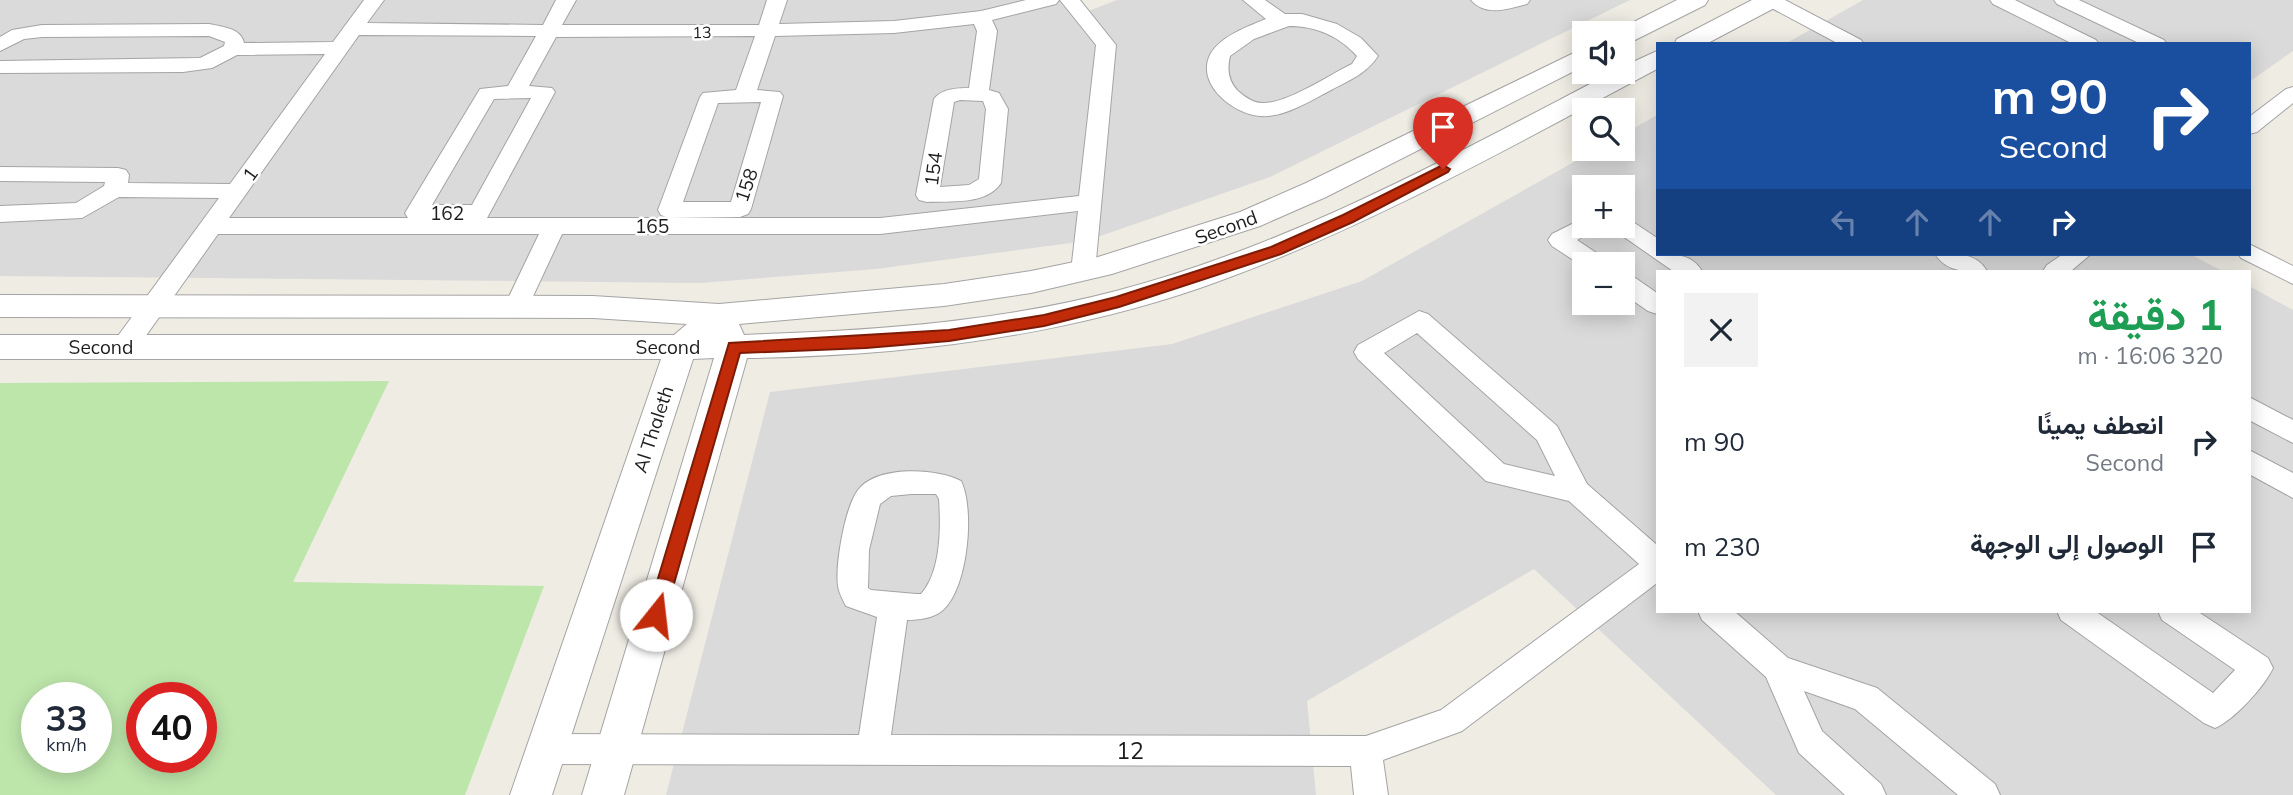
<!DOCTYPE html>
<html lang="ar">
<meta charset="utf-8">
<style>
:root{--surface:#fff;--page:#f2f2f3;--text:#1f2937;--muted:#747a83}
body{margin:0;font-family:Mulish,Vazirmatn,sans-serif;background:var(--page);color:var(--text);direction:rtl;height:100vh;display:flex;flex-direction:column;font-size:26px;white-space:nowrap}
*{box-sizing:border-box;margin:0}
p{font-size:23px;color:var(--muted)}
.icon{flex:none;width:38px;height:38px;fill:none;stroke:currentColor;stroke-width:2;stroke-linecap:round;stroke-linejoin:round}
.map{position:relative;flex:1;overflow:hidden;direction:ltr}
.panel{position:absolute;left:1656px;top:270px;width:595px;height:343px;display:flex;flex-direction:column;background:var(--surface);border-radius:0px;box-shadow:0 4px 18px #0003;direction:rtl}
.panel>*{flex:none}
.guide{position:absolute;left:1656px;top:42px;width:595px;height:214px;border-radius:0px;box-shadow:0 4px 18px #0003;direction:rtl;background:#1a4fa0;color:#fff;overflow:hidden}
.controls{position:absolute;left:1572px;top:21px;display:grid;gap:14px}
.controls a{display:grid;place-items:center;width:63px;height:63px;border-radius:0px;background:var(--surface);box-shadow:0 4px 18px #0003;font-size:35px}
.speed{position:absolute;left:21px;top:682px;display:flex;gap:14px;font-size:35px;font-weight:700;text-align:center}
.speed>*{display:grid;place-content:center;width:91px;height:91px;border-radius:50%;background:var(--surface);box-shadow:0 4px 18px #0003;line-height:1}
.speed small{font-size:18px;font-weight:400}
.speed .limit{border:10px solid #d22;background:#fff;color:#111}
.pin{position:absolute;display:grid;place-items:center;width:60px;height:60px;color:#fff;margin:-72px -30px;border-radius:50% 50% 50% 0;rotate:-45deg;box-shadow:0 0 7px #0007}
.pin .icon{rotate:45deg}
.me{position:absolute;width:77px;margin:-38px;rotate:16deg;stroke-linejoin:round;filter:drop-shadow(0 0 5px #0008)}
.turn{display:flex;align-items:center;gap:24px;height:147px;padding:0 28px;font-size:32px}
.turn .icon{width:91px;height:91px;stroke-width:2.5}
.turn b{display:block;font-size:49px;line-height:60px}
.lanes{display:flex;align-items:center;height:66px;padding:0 28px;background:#0003;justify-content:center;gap:35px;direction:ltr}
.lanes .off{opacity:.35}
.round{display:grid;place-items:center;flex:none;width:74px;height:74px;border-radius:0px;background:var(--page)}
.headline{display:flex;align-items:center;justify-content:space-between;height:119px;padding:0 28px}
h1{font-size:42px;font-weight:700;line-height:52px;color:#1e9e55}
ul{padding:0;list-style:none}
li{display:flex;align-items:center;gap:21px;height:105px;padding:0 28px}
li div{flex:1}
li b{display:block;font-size:26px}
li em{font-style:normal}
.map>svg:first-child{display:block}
.residential{fill:#dbdada;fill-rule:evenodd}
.grass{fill:#bde6ab;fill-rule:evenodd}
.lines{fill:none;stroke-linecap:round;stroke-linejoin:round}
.minor-casing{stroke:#a4a4a4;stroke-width:2}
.tertiary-casing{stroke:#a4a4a4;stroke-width:2}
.minor{fill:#fff;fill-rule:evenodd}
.tertiary{fill:#fff;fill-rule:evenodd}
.route{fill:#c12b09;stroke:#7d1c06;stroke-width:2}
.labels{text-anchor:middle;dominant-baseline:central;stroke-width:5;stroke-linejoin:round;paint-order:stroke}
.far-street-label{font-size:16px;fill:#1d1d1d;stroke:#fff}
.street-label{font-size:19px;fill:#1d1d1d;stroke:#fff}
.near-street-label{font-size:23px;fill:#1d1d1d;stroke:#fff}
</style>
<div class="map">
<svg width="2293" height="795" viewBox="0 0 2293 795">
<rect width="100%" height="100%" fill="#eeece3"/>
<path class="residential" d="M 0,0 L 1061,0 L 1078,15 L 1117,0 L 1630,0 L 1270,177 L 1086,241 L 876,269 L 700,283 L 0,276 Z
M 1863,0 L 2293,0 L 2293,51 L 2249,82 L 2249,44 L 1785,44 Z
M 1657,115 L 1657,254 L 2190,254 L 2222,271 L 1657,271 L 1657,611 L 2249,611 L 2249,286 L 2293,310 L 2293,795 L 1776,795 L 1534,569 L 1307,701 L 1316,795 L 666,795 L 770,392 L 1172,344 L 1362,281 L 1597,149 L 1622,149 L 1622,135 ZM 1584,187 L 1622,187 L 1622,226 L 1584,226 ZM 1584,264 L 1622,264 L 1622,303 L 1584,303 Z"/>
<path class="grass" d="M 389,381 L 293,582 L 544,586 L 465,795 L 0,795 L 0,383 ZM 96,698 L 96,758 L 37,758 L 37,698 ZM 201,698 L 201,758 L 142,758 L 142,698 Z"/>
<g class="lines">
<g class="minor-casing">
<path id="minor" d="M 364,0 L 384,0 L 367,23 L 543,25 L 556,0 L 576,0 L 562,25 L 759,25 L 767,0 L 787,0 L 779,24 L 894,21 L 981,11 L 1026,0 L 1059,0 L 1056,4 L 992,20 L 997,31 L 989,90 L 999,93 L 1008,109 L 1001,183 C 987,205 950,201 927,202 L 919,200 L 916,195 L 934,99 C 941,89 957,88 969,88 L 977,31 L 974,24 L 894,33 L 775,36 L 757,90 L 780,92 L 783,96 L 751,209 L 748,214 L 740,217 L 669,218 L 661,215 L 658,210 L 700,97 L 703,93 L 736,90 L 755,36 L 556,37 L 529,86 L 552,88 L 555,92 L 487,218 L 880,218 L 1079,196 L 1096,45 L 1060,0 L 1080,0 L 1116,45 L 1095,271 L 1091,277 L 1083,279 L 1075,277 L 1071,271 L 1078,211 L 880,234 L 562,234 L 528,307 L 525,313 L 516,316 L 507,313 L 504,307 L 539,234 L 218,234 L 133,354 L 124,356 L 115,354 L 111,347 L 115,340 L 219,198 L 119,197 L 82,218 L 0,222 L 0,206 L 76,203 L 104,186 L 105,182 L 0,181 L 0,167 L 118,168 L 126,170 L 129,175 L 128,183 L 230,184 L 325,54 L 237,55 L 212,68 L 183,72 L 0,73 L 0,61 L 200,58 L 224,46 L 225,42 L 209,36 L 42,37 L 24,39 L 0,51 L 0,37 L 12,30 L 42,25 L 209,24 C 223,27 241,28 244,43 L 333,42 ZM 359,35 L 536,36 L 508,86 L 480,89 L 405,213 L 408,218 L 229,218 ZM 531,98 L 472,205 L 432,205 L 494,99 ZM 960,100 L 983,101 L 986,109 L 979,179 L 969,185 L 940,187 L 954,102 ZM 761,102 L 731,202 L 683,202 L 718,103 Z
M 1243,0 L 1265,0 L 1285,14 L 1302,14 L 1337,24 L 1361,38 L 1378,56 C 1366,74 1350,80 1331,90 C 1310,101 1284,118 1260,116 C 1233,114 1194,83 1211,53 C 1221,36 1249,26 1266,19 ZM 1289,26 C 1316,26 1339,36 1357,56 L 1352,64 C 1329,75 1287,104 1262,103 C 1253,103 1245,97 1238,91 C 1228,81 1227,69 1230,56 L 1254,39 Z
M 1471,0 L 1530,0 L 1527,4 C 1508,9 1486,17 1471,0 Z
M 1761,0 L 1785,0 L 1861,40 L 1864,44 L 1839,44 L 1764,4 Z
M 1990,0 L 2015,0 L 2096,40 L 2099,44 L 2073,44 L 1993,4 Z
M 2054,0 L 2079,0 L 2164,40 L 2167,44 L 2141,44 L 2057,4 Z
M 2293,87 L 2293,103 L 2257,132 L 2249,134 L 2249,117 L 2286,89 Z
M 1622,217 L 1630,220 L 1657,238 L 1657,254 C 1675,254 1692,254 1702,271 L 1673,271 L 1614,230 L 1611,226 L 1622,226 Z
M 1584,218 L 1584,226 L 1596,226 L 1592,231 L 1577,240 L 1604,258 L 1608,264 L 1584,264 L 1584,267 L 1552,246 L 1548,240 L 1552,234 Z
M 2249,244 L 2293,266 L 2293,284 L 2241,258 L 2238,254 L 2249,254 Z
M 1935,254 C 1954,253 1976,252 1987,271 C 1968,272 1947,273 1935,254 Z
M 2063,254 L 2091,254 L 2071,271 L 2043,271 L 2047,265 Z
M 1622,273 L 1631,275 L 1657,293 L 1657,314 L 1648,311 L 1622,293 Z
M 1419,311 L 1428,314 L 1557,426 L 1587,484 L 1657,545 L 1657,583 L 1462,731 L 1383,760 L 1388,795 L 1354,795 L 1351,766 L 547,764 L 535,760 L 531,749 L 535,738 L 547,734 L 859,735 L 877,617 L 846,606 C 843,600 839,593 838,586 C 835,565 845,507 858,490 C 877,465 937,468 961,481 C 975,509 968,588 943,610 C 934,618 919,620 907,620 L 891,735 L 1366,736 L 1441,710 L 1639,564 L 1569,501 L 1486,481 L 1358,359 L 1354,352 L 1358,345 ZM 1417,333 L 1537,440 L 1555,476 L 1504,464 L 1384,353 ZM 911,494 L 936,494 L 939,499 C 941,528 941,572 921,594 L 916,594 L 871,590 L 868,588 L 869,550 L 880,504 L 891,496 Z
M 2249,397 L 2293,420 L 2293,443 L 2249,420 Z
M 2249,450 L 2293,473 L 2293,498 L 2249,474 Z
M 1698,611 L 1734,611 L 1788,658 L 1877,688 L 1995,784 L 2000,795 L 1958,795 L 1855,709 L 1804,691 L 1822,731 L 1881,784 L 1886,795 L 1845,795 L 1799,753 L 1766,677 L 1702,620 Z
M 2057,611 L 2095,611 L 2213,693 L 2235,670 L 2162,620 L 2158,611 L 2197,611 L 2268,658 L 2273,668 C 2264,687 2234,720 2215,728 L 2204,723 L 2061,620 Z"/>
</g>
<g class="tertiary-casing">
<path id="tertiary" d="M 1677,0 L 1708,0 L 1705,5 L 1631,42 L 1622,44 L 1622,33 L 1612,33 Z
M 1752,0 L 1783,0 L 1780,5 L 1706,44 L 1674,44 L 1677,39 Z
M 1584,48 L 1584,66 L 1326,197 L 1260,226 L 1112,274 L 1031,293 L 944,306 L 739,324 L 744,335 L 765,334 C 883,330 1001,321 1116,291 C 1292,245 1453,155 1613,72 L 1622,72 L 1622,67 L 1657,51 L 1657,69 C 1508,148 1360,232 1200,288 C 1054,338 901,356 747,358 L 624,795 L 582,795 L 714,358 L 693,359 L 552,795 L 510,795 L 661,359 L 0,359 L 0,335 L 674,335 L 687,324 L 593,318 L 0,317 L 0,295 L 593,296 L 719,304 L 944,284 L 1031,271 L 1098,257 L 1240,212 L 1306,183 Z"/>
</g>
<use href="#minor" class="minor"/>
<use href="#tertiary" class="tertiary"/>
</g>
<path class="route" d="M 1443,165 L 1450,169 L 1448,172 L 1353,222 L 1281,254 L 1119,307 L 1044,326 L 949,341 L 866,348 L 740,353 L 665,615 L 663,621 L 656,623 L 650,621 L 647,615 L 729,343 L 949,330 L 1044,315 L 1116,297 L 1271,247 L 1343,215 Z"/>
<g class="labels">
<g class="far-street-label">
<text transform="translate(702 32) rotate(-1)">13</text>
</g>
<g class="street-label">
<text transform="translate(933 169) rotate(-83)">154</text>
<text transform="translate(250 174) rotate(-54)">1</text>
<text transform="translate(746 185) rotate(-71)">158</text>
<text x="447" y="213">162</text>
<text x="652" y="226">165</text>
<text transform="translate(1226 227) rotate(-20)">Second</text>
<text x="101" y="347">Second</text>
<text x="668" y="347">Second</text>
<text transform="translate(653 429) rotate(-72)">Al Thaleth</text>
</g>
<g class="near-street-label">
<text x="1130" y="750">12</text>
</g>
</g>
</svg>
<div class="controls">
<a><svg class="icon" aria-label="sound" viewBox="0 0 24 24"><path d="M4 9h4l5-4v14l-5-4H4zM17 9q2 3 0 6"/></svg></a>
<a><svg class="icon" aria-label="search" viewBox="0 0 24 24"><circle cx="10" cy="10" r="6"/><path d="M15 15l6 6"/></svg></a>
<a>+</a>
<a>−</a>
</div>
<div class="speed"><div>33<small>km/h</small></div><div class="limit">40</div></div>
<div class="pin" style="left:1443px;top:169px;background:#d93025"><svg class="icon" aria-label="arrive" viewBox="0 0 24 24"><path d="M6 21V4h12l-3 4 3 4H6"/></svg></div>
<svg class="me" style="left:656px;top:615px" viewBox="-20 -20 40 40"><circle r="19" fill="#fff"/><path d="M0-13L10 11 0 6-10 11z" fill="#c12b09"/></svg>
<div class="guide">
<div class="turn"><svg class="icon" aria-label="right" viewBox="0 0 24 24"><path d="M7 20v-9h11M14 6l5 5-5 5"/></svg><div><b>90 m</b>Second</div></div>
<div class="lanes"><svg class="icon off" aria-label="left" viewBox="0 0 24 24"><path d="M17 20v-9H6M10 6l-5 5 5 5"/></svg><svg class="icon off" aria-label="ahead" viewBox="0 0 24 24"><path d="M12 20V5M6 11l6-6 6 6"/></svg><svg class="icon off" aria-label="ahead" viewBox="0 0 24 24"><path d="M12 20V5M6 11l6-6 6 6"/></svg><svg class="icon" aria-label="right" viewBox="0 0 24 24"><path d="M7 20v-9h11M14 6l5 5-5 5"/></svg></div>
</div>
<section class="panel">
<div class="headline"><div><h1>1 دقيقة</h1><p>320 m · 16:06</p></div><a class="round"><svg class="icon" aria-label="close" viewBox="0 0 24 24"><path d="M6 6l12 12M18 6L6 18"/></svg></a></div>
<ul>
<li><svg class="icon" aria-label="right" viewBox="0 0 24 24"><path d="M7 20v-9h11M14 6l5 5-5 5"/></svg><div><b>انعطف يمينًا</b><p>Second</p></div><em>90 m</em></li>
<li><svg class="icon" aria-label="arrive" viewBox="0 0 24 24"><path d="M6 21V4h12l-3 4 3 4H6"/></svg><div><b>الوصول إلى الوجهة</b></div><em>230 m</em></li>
</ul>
</section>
</div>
